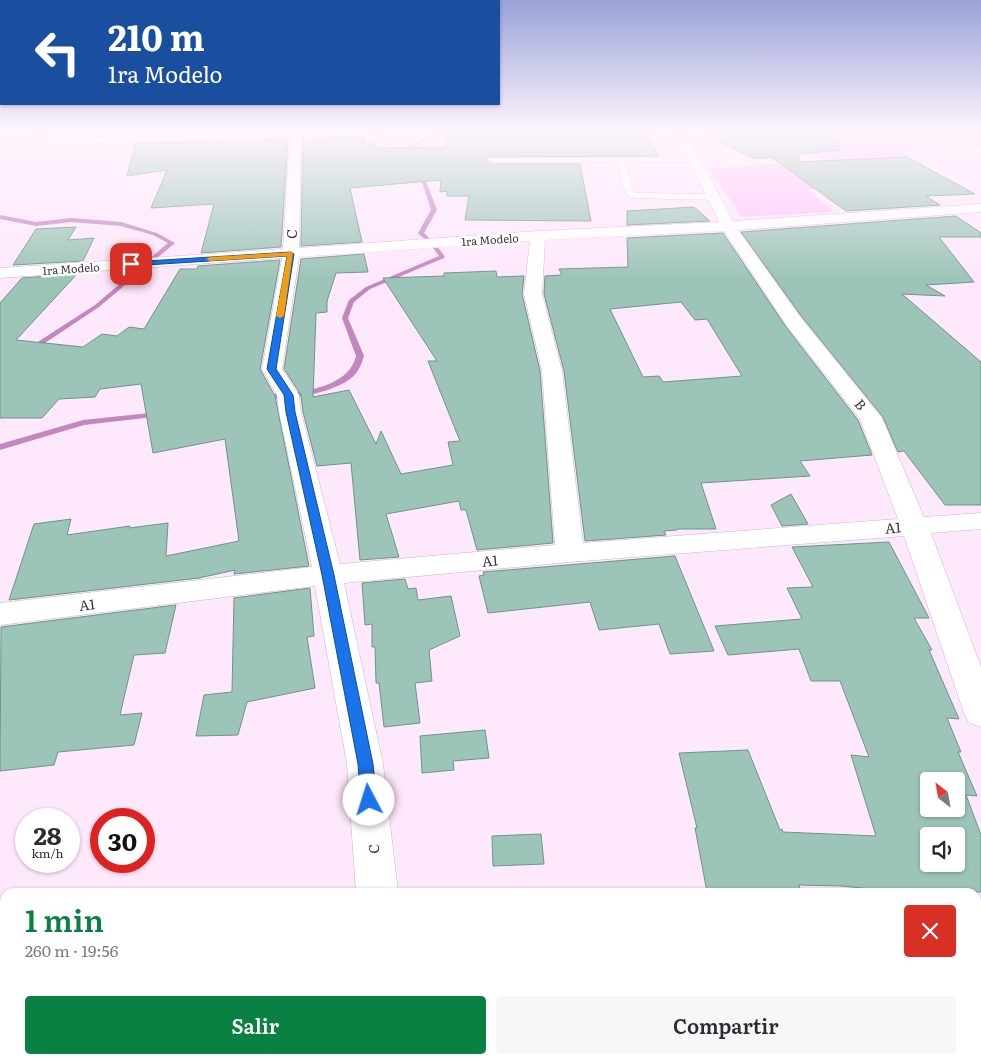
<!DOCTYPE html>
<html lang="es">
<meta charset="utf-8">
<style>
:root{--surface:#fff;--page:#f7f7f7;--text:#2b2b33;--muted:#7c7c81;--accent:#0b8043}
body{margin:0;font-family:Literata,serif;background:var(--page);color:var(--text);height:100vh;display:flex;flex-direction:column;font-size:19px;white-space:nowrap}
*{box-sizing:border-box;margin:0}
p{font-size:16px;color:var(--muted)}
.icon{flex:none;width:28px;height:28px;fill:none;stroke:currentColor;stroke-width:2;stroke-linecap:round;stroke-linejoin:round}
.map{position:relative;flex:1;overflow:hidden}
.drawer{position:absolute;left:0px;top:888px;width:981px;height:176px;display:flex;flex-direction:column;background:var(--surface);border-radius:15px 15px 0 0;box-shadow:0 1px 4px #0004}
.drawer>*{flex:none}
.hud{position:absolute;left:0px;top:0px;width:500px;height:105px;box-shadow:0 1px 4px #0004;background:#1a4fa0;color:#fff;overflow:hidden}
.needle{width:32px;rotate:329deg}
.fabs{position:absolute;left:920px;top:772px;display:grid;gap:10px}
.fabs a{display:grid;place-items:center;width:45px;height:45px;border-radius:5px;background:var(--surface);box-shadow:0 1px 4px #0004;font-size:25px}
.speed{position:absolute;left:15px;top:808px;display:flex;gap:10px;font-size:25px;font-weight:700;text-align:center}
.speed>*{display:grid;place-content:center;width:65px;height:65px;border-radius:50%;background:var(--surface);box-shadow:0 1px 4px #0004;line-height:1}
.speed small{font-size:12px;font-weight:400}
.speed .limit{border:8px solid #d22;background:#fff;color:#111}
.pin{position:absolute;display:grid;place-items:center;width:42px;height:42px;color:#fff;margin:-21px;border-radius:10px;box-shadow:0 2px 8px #0006}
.me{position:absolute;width:55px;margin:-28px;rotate:355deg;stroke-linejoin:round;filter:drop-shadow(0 0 4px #0008)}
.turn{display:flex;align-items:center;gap:18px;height:105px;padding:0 25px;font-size:22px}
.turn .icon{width:65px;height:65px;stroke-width:2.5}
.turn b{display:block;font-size:35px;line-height:42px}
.round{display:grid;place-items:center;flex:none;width:52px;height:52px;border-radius:5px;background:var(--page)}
.overview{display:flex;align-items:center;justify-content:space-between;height:85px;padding:0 25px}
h1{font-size:30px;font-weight:600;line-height:38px;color:var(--accent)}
.primary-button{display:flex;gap:10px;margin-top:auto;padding:10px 25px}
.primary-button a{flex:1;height:58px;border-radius:5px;background:var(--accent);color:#fff;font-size:20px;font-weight:600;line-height:58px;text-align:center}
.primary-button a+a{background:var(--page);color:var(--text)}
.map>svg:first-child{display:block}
.green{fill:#fec2f9}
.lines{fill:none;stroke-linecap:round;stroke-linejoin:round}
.stream{fill:#c386bf;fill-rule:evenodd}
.building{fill:#9dc4b8;stroke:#6f9489;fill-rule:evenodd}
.lane-casing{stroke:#ceb4cc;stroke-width:1}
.street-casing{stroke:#ceb4cc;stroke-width:1}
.lane{fill:#fff;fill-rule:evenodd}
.street{fill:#fff;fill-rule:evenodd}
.route{fill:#1a73e8;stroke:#114b97}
.slow{fill:#f59e0b}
.labels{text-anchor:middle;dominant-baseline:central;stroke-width:5;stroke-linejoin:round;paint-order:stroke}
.far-street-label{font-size:11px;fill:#40363f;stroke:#fdfdfd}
.street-label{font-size:14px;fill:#40363f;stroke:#fdfdfd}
</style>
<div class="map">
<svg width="981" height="1063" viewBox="0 0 981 1063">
<rect width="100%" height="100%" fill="#fee8fc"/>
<path class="green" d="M 759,131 L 981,131 L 981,148 L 899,151 L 927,166 L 895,168 L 911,186 L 807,189 L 834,212 L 742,217 L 709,169 L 823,160 Z"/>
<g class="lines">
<path class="stream" d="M 442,131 L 447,131 L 396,155 L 392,154 Z
M 414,173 L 426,181 L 437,210 L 424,233 L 434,242 L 445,257 L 444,258 L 370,289 L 354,302 L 348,318 L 364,356 C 361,366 358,373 350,379 C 330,394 282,402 258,398 L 258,394 L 261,394 C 291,394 348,391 356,356 L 342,318 L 349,300 L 366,287 L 439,256 L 430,244 L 418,233 L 431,210 L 422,182 L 412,175 Z
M 0,215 L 36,222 L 71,218 L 121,222 L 157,233 L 175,243 L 99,307 L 33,351 L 30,351 L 30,347 L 95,305 L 168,243 L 153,235 L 121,226 L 71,222 L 36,226 L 0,219 Z
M 159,412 L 163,414 L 162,416 L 84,425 L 0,450 L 0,444 L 83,420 Z"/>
</g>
<path class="building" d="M 509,131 L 646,131 L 658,156 L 487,157 L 486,161 L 492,164 L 580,164 L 591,221 L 465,220 L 469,196 L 447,196 L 447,191 L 440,192 L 441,180 L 350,188 L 362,242 L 301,246 L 303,138 L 365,136 L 365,144 L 377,144 L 376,148 L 447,147 L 443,136 L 449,136 L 447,133 Z
M 698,131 L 839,131 L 840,150 L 799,154 L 799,162 L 907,157 L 975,194 L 926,196 L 940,205 L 846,211 L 771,157 L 755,159 Z
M 288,139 L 281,247 L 201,253 L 214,204 L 151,208 L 167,170 L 127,176 L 135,144 Z
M 694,207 L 710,221 L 627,225 L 627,211 Z
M 956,216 L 981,233 L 981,237 L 939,237 L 974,282 L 926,285 L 945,296 L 902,294 L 981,362 L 981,505 L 945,505 L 904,451 L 898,452 L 883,417 L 802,317 L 741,232 Z
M 76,227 L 68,240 L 94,238 L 83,261 L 13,265 L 36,229 Z
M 723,233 L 786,327 L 858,420 L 872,455 L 800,461 L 810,476 L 701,483 L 716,529 L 677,529 L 677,530 L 664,531 L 666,535 L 585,541 L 564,371 L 544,294 L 545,276 L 562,275 L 559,269 L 628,267 L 627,238 ZM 681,302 L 695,320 L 707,319 L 742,376 L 663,382 L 659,376 L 643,377 L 610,309 Z
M 364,254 L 368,272 L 336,273 L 327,301 L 327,312 L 316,313 L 313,397 L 349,390 L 376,444 L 381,431 L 401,474 L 453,465 L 448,442 L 460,441 L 428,361 L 437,361 L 383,278 L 444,276 L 444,273 L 496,271 L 497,277 L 524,276 L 522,294 L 540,371 L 553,543 L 477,550 L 466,510 L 461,510 L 459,501 L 386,514 L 399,557 L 360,560 L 351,463 L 317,466 L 303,412 L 301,395 L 284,369 L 301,259 Z
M 280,260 L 260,369 L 275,396 L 309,566 L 234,574 L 235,570 L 199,578 L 9,600 L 34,524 L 71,519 L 67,535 L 130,526 L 129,528 L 168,523 L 166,556 L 239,541 L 225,439 L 153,453 L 141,384 L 100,389 L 95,397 L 59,399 L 42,418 L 0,418 L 0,303 L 22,278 L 77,274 L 16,340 L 83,347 L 102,334 L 117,336 L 129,327 L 144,329 L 180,269 L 197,269 L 198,266 Z
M 791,494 L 808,524 L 782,526 L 771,505 Z
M 889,542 L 929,618 L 914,618 L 932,650 L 929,650 L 959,719 L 947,718 L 961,752 L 958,752 L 977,796 L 966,795 L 981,835 L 981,892 L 903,892 L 841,886 L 799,885 L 801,892 L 707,892 L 695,828 L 697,828 L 679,753 L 748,750 L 780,830 L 782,829 L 783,832 L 876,836 L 851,755 L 869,757 L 840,681 L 811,681 L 799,649 L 728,655 L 715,626 L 802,619 L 787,588 L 813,587 L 792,547 ZM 929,781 L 956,781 L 956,809 L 929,809 ZM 929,836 L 956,836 L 956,864 L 929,864 Z
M 675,556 L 714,651 L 670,654 L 659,624 L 599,630 L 590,602 L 488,613 L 479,576 L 484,575 L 483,572 Z
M 405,579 L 408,589 L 416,588 L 418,600 L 451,596 L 460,636 L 429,650 L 432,681 L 415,683 L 420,723 L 384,727 L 379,683 L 376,683 L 375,647 L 372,647 L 372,624 L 365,625 L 362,583 Z
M 310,588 L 314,636 L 307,637 L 315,688 L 247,702 L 238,735 L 196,736 L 204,695 L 232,692 L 234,598 Z
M 176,605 L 165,653 L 134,655 L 120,715 L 142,713 L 134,745 L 58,752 L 54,765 L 0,771 L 1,627 Z
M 485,730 L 489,758 L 453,761 L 454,770 L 422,773 L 420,736 Z
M 541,834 L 544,864 L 493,866 L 492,836 Z"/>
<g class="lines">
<g class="lane-casing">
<path id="lane" d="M 489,158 L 695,158 L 699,160 L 698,162 L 625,162 L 634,192 L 636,193 L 715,194 L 719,197 L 715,200 L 632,198 L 626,194 L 617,162 L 492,162 L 488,160 Z"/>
</g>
<g class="street-casing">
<path id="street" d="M 271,131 L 370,131 L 364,134 L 301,136 L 299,248 L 538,231 L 719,222 L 689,160 L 669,131 L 680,131 L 701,160 L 733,221 L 981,204 L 981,212 L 738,230 L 801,318 L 882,418 L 924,517 L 981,513 L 981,529 L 931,533 L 981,667 L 981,727 L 969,723 L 964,713 L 904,536 L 570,562 L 344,583 L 383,764 L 398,892 L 356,892 L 347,764 L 315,586 L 0,625 L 0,603 L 312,567 L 279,412 L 277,395 L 262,369 L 282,258 L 0,278 L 0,268 L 283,249 L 290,137 L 38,145 L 32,142 L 38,139 ZM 724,231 L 787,326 L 860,419 L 898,519 L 583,543 L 562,371 L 542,294 L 545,240 ZM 530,241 L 524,294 L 542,371 L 555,545 L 340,564 L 301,412 L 299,395 L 282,369 L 299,257 Z
M 368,1059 L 416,1059 L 417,1063 L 367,1063 Z"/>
</g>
<use href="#lane" class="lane"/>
<use href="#street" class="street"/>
</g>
<linearGradient id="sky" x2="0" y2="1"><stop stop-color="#99a2d8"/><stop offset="0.47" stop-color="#fff5fe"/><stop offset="1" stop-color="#fff5fe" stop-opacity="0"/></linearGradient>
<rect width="981" height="280" fill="url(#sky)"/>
<path class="route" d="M 291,252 L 294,254 L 276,369 L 293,395 L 295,412 L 334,575 L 373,764 L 377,800 L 374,805 L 369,807 L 363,805 L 361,800 L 358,764 L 322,575 L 286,412 L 284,395 L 267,369 L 287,256 L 131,266 L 127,264 L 131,262 Z"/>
<path class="slow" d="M 293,252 L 284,316 L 280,318 L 276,316 L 287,256 L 210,261 L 206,259 L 210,257 Z"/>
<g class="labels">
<g class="far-street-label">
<text transform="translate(490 239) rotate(-4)">1ra Modelo</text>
<text transform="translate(71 268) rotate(-4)">1ra Modelo</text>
</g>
<g class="street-label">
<text transform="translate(291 234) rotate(-88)">C</text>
<text transform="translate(861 404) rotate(51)">B</text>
<text transform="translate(893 527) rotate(-5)">A1</text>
<text transform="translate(490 560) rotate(-5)">A1</text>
<text transform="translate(87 604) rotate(-7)">A1</text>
<text transform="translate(373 849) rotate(-95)">C</text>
</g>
</g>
</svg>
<div class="fabs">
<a><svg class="needle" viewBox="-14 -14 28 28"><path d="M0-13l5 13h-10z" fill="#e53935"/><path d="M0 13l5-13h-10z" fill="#7c7c81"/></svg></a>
<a><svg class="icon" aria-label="sound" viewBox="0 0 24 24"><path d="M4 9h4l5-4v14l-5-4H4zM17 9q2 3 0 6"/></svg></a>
</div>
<div class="speed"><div>28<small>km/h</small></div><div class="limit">30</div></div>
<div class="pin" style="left:131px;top:264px;background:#d93025"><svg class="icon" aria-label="arrive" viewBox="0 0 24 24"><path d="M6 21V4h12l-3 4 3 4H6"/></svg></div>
<svg class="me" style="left:369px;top:800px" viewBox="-20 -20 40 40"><circle r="19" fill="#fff"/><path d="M0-13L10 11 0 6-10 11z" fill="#1a73e8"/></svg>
<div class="hud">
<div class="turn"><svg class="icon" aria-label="left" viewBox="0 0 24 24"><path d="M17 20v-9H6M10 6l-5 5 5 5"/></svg><div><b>210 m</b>1ra Modelo</div></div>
</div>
<section class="drawer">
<div class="overview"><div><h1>1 min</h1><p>260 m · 19:56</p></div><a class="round" style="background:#d93025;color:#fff"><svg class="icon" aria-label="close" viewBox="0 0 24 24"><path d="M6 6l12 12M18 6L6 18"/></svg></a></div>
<div class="primary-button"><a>Salir</a><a>Compartir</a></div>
</section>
</div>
